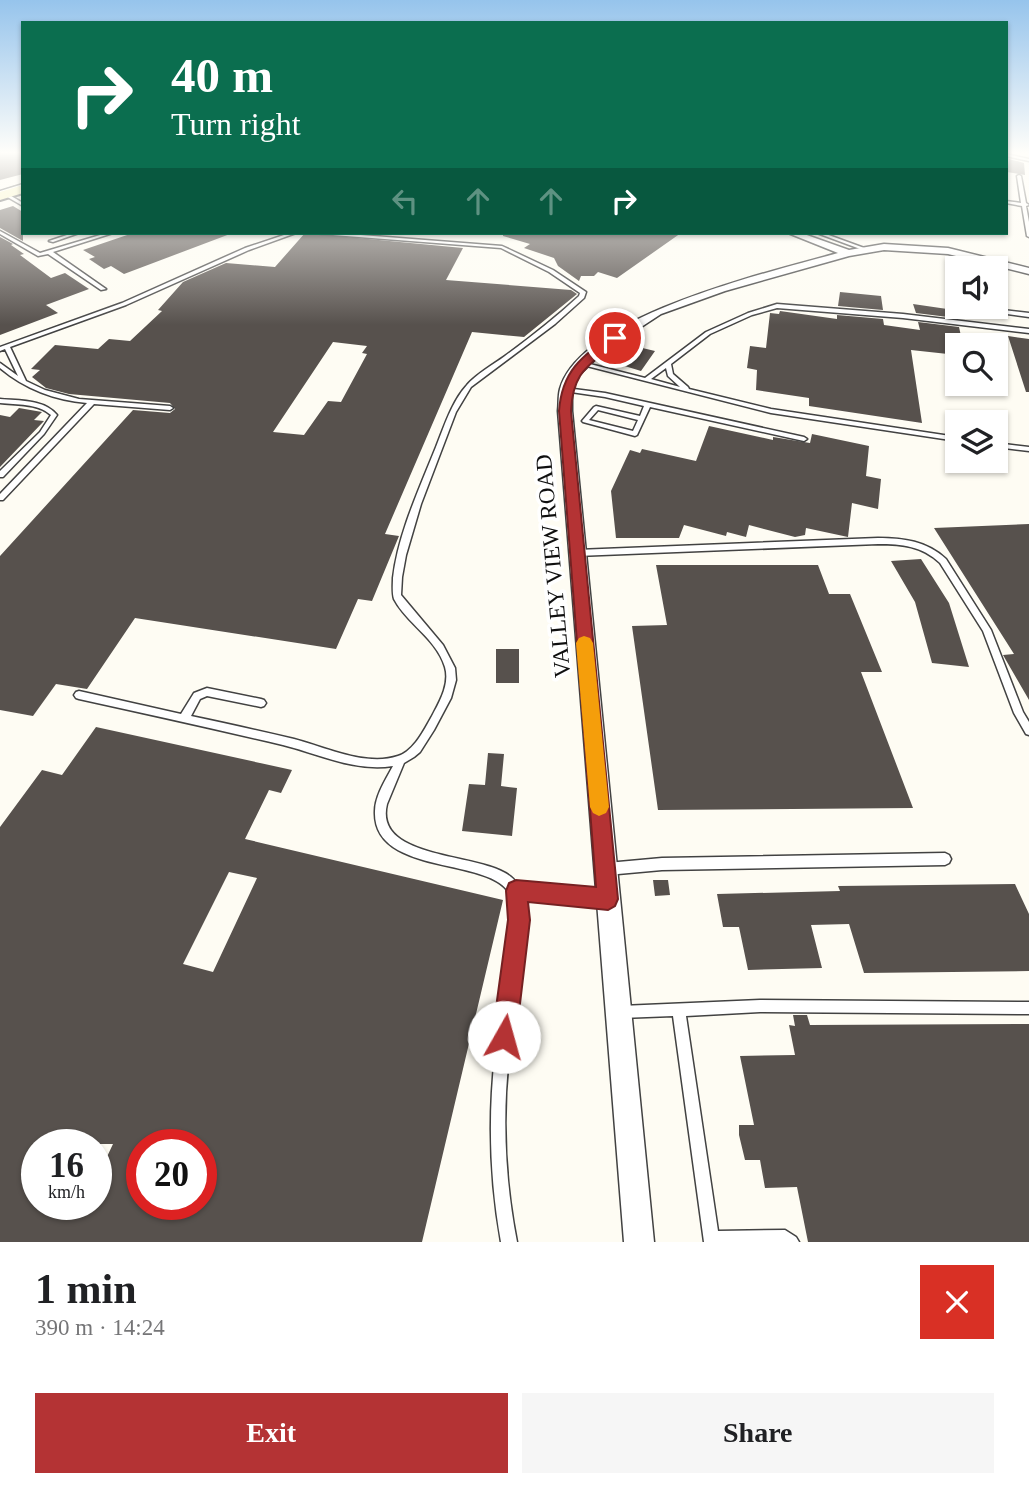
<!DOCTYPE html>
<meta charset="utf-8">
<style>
:root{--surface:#fff;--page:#f6f6f6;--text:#202124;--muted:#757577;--accent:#b43334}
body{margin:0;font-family:Georgia,serif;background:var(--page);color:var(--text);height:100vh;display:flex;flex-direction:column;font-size:26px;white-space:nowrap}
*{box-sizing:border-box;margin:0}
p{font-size:23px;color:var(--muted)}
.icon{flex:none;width:38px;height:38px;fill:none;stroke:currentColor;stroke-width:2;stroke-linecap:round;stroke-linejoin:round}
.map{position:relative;height:1242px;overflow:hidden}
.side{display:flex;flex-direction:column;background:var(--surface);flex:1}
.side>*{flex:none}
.guide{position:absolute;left:21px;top:21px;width:987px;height:214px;border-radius:0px;box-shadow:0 2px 5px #0004;background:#0b6e4f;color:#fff;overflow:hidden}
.fabs{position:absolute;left:945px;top:256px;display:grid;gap:14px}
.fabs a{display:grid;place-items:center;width:63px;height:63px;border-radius:0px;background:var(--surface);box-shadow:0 2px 5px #0004;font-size:35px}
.speed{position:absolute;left:21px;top:1129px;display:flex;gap:14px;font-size:35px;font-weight:700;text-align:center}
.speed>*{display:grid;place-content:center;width:91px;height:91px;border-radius:50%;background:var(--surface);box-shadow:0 2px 5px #0004;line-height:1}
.speed small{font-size:18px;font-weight:400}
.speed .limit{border:10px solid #d22;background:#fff;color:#111}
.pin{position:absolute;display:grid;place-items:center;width:60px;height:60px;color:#fff;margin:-30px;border:4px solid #fff;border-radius:50%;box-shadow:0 2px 7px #0007}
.me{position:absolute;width:77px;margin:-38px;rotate:7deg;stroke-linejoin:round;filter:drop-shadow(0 0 5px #0008)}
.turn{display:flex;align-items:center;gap:24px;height:147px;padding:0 35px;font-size:32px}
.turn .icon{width:91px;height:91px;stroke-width:2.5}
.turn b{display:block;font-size:49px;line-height:60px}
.lanes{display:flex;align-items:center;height:66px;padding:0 35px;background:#0003;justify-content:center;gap:35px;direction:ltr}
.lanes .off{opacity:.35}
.round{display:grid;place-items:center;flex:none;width:74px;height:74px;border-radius:0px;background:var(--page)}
.head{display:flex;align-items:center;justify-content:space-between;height:119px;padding:0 35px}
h1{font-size:42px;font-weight:600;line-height:52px}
.action{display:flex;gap:14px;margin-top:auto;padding:14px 35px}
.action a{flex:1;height:80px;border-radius:0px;background:var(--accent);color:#fff;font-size:28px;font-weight:600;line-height:80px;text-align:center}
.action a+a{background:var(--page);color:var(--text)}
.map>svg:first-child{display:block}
.building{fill:#57514d;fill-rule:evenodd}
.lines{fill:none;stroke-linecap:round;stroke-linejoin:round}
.lane-casing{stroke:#424242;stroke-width:3}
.street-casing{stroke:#424242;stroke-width:3}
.secondary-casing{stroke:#313131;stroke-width:4}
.lane{fill:#fff;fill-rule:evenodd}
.street{fill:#fff;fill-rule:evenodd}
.secondary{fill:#f8f3b4;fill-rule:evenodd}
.route{fill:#b43334;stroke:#752122;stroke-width:2}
.slow{fill:#f59e0b}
.labels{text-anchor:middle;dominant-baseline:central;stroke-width:7;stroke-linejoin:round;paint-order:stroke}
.street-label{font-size:23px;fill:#0f0f0f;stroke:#fff}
</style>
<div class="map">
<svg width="1029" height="1242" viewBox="0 0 1029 1242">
<rect width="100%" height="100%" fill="#fefcf3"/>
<path class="building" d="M 0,152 L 23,152 L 23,174 L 0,180 Z
M 1009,159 L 1024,163 L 1025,175 L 1007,172 Z
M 13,206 L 23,212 L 23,241 L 0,228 L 0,210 Z
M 133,233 L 230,233 L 230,234 L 124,274 L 111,266 L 104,269 L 89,259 L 95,257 L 83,250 Z
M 305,233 L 463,248 L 446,280 L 571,290 L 577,294 L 524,337 L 472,332 L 385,534 L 399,536 L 372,601 L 358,599 L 336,649 L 135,618 L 87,689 L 56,684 L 33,716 L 0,710 L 0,556 L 133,410 L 170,413 L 175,409 L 170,403 L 69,394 L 46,388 L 32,377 L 40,370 L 31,369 L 55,345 L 98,349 L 109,339 L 130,341 L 162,311 L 158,310 L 183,282 L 226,263 L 275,267 ZM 333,342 L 367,346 L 362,353 L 367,354 L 341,402 L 328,401 L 304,435 L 273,432 Z
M 503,233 L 681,233 L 617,278 L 598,272 L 594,276 L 581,276 L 579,281 L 558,266 L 554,258 L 524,248 L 530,244 L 503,236 Z
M 0,237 L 13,244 L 11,245 L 24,254 L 20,255 L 51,278 L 65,273 L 89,289 L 46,305 L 58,313 L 0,335 Z
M 840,292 L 881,296 L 883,310 L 838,306 Z
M 913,304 L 954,310 L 956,318 L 916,313 Z
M 780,311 L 837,319 L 837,315 L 883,319 L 884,325 L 920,330 L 918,322 L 959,327 L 963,345 L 957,345 L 957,355 L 911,350 L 922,423 L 809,406 L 809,398 L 756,390 L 757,370 L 747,368 L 750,346 L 766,348 L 770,313 L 779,314 Z
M 1008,336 L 1029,339 L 1029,392 L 1026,392 Z
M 634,346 L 655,351 L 641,371 L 618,364 Z
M 19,408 L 42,412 L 34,420 L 44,421 L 0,467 L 0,415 L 10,417 Z
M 709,426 L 773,440 L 773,437 L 810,443 L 812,434 L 869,446 L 866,476 L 881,479 L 878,509 L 852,503 L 848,537 L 806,528 L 805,535 L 795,537 L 749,525 L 746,537 L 727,532 L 726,536 L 684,525 L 679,538 L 616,538 L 611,491 L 630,450 L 640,453 L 642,449 L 696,461 Z
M 1029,524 L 1029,700 L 1003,655 L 1014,654 L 934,528 Z
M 921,559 L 949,603 L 969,667 L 932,663 L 915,602 L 891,561 Z
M 656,565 L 818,565 L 829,594 L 850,594 L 882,672 L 861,672 L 913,808 L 658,810 L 632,626 L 667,625 Z
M 496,649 L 519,649 L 519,683 L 496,683 Z
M 96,727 L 292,770 L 281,793 L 269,790 L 245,839 L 503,900 L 422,1242 L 0,1242 L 0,827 L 42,770 L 62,775 ZM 229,872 L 257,878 L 213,972 L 183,964 ZM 37,1144 L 113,1144 L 96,1180 L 96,1204 L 37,1204 ZM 142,1144 L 201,1144 L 201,1204 L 142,1204 Z
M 488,753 L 504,754 L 501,786 L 517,788 L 512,836 L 462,831 L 469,784 L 485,785 Z
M 653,880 L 668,880 L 670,895 L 655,896 Z
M 1015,884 L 1029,914 L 1029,971 L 864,973 L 849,924 L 811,925 L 822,968 L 748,970 L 739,927 L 723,927 L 717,894 L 840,891 L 838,886 Z
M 793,1015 L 807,1015 L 810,1025 L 1029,1024 L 1029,1242 L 808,1242 L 797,1187 L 765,1188 L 760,1160 L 745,1160 L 739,1135 L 739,1125 L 754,1125 L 740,1056 L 795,1055 L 789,1025 L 795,1026 Z"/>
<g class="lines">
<g class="lane-casing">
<path id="lane" d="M 1006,154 L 1029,159 L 1029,161 L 1006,156 Z
M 1019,175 L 1021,176 L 1026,203 L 1029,205 L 1026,206 L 1029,222 L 1029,237 L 1027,236 L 1022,206 L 1006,203 L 1006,201 L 1021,203 L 1017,176 Z
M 23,184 L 23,186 L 0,193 L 0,191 Z
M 6,193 L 23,203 L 23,206 L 4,195 Z
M 0,231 L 40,253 L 107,233 L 113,233 L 53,252 L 106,289 L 101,290 L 48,254 L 38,256 L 0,234 Z
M 73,233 L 79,233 L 53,242 L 49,241 Z
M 290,233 L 296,233 L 249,250 L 126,305 L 10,347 L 26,381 L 45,390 L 79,399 L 170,406 L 173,408 L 170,410 L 94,404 L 3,500 L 0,500 L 0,494 L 87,403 C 54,400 25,389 0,368 L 0,363 L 18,376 L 5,349 L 0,351 L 0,347 L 122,303 L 245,248 Z
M 318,233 L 335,233 L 502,246 L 553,270 L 586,292 L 584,298 L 555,324 L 471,387 L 456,412 L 421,504 L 406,555 L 402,577 L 401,595 L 443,645 L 455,668 L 456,680 L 451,698 L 434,730 L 420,752 L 414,757 L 404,763 L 387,804 C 373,861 482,852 511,877 C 514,879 516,883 518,885 L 608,893 L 612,895 L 614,899 L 612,903 L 608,905 L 523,897 C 526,916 524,937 522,956 C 518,989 512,1023 509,1056 C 502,1118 505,1181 517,1242 L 501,1242 C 490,1181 488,1118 495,1056 C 500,1018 509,979 511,940 C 513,927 515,911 511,898 C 500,855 372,879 375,811 C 375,796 386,779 393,766 C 354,772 319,754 283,745 C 215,729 147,714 79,699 L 76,698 L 74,695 L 76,692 L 79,691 L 181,714 L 194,693 L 207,688 L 261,699 L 264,700 L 266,703 L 264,706 L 261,707 L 207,696 L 200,699 L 191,716 C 225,723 260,731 294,739 C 325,747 366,767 398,756 C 414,751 424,730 432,716 C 440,701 450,684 445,667 C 436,638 407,624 394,599 C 392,593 393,584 393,578 C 398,534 420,487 436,447 C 444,427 452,401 467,385 C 475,375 494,364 505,356 C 531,337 555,318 579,296 L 580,293 L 549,272 L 501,248 L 320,234 Z
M 817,233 L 823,233 L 867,249 L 863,250 Z
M 777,304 L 903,314 L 1029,329 L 1029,333 L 903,318 L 777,308 L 752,315 L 710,334 L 671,364 L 673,374 L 688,387 L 689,389 L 771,409 L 957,437 L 957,441 L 771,413 L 579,364 L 582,362 L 645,378 L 706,332 L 748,313 ZM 666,368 L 668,376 L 680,387 L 651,379 Z
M 969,306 L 1029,313 L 1029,317 L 971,309 L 969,308 Z
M 566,388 L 605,393 L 804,437 L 807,439 L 804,441 L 650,407 L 637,435 L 635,436 L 583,422 L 582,421 L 594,407 L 596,406 L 640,416 L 644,406 L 605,397 L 564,391 L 563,390 ZM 598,410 L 638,420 L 633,431 L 589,420 Z
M 0,399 C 19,401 44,399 57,415 L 44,434 L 3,477 L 0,477 L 0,471 L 40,432 L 51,415 C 37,403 17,405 0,403 Z
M 996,443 L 1029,447 L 1029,451 L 996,447 Z
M 878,538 C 903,538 927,541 946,559 L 991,630 L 1023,712 L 1029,722 L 1029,735 L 1026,734 L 1014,713 L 983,631 L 940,563 C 922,546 902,544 878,544 L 577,556 L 573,553 L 577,550 Z
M 945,853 L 949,855 L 951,859 L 949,863 L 945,865 L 662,870 L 607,875 L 603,873 L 601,869 L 603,865 L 607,863 L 662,858 Z
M 760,1000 L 1029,1002 L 1029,1014 L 760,1012 L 686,1016 L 718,1231 L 785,1230 L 796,1237 L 799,1242 L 704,1242 L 673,1016 L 621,1018 L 616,1017 L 615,1012 L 616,1007 L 621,1006 Z"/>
</g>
<g class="street-casing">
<path id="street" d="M 788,233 L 801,233 L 849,250 L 884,244 L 948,248 L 1029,268 L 1029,274 L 948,254 L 884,250 L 849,256 L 725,291 L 661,314 L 603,352 L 579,375 L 572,390 L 572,411 L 654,1242 L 624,1242 L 558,411 C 559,404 558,396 560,389 C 581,315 771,272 838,253 Z"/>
</g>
<g class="secondary-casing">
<path id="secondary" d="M 23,185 L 23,193 L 0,200 L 0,192 Z"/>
</g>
<use href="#lane" class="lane"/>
<use href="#street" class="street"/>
<use href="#secondary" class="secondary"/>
</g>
<linearGradient id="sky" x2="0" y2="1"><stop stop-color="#96c4ec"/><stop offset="0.47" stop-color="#fffefa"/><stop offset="1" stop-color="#fffefa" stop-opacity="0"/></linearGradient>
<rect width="1029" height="325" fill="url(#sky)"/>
<path class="route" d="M 611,336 L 620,338 C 593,365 573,367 571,411 L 618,899 L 615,906 L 608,910 L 528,902 L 530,920 L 516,1037 L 513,1046 L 504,1049 L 496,1046 L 492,1037 L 508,920 L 506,891 L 509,883 L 516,880 L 596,887 L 559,411 C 562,371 581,357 611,336 Z"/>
<path class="slow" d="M 584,636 L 590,638 L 593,643 L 609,807 L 606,813 L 599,816 L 593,813 L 590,807 L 576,643 L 579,638 Z"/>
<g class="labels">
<g class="street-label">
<text transform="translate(553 566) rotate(-95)">VALLEY VIEW ROAD</text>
</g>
</g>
</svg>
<div class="fabs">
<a><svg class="icon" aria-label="sound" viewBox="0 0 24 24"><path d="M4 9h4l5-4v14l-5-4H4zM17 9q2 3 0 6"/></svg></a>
<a><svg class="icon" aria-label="search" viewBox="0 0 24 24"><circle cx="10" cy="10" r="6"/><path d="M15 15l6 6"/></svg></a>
<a><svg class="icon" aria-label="layers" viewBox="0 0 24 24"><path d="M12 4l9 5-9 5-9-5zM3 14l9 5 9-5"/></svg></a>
</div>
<div class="speed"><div>16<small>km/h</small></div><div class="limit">20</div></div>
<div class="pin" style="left:615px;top:338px;background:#d93025"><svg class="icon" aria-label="arrive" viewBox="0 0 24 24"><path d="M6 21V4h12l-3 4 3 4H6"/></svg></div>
<svg class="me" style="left:504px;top:1037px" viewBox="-20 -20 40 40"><circle r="19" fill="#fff"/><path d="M0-13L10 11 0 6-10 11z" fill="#b43334"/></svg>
<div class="guide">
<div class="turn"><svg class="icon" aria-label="right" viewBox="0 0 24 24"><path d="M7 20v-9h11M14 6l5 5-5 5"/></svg><div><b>40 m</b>Turn right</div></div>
<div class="lanes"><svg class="icon off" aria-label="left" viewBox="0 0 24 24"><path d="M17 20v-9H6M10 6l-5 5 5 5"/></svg><svg class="icon off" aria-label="ahead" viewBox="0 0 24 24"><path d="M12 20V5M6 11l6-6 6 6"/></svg><svg class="icon off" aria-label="ahead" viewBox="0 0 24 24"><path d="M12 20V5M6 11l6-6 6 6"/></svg><svg class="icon" aria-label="right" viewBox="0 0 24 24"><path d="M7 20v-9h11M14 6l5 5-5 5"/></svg></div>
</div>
</div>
<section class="side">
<div class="head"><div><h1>1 min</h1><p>390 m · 14:24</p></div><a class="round" style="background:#d93025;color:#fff"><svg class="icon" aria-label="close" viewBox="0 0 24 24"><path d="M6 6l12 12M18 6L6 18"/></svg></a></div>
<div class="action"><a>Exit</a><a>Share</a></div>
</section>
